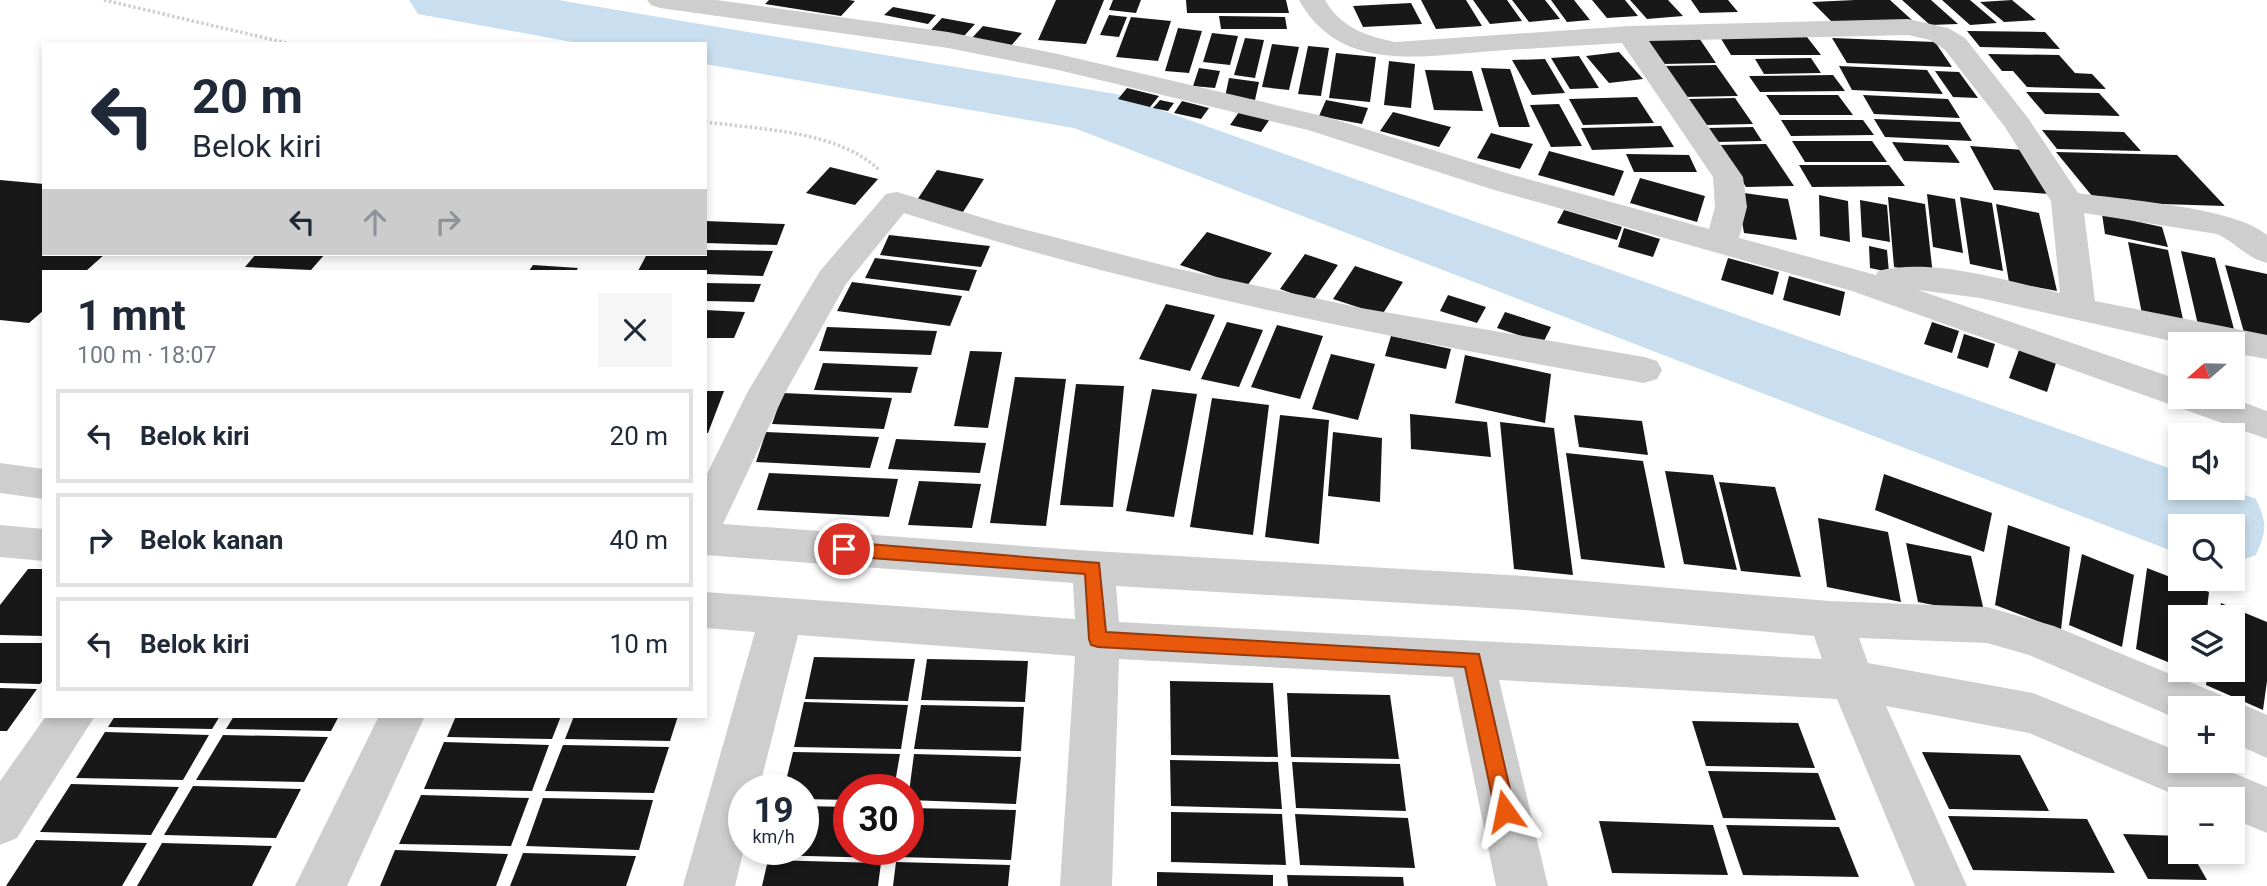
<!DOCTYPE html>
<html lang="id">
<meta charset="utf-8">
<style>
:root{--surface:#fff;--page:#f6f6f7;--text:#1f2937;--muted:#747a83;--line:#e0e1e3}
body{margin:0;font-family:Roboto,sans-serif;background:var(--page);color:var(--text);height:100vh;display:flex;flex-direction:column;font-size:26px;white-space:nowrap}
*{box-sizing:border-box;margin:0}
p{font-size:23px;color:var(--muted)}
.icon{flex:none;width:38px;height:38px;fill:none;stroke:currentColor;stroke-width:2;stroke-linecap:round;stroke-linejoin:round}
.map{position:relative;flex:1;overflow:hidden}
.side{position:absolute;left:42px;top:270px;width:665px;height:448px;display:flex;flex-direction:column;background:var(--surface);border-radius:0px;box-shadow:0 4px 10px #0003}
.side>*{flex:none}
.banner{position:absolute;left:42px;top:42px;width:665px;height:214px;border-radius:0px;box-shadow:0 4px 10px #0003;background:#fff;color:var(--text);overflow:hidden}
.needle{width:46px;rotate:250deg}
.controls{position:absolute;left:2168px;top:332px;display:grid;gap:14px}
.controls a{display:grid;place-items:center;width:77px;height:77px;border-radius:0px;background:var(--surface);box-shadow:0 4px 10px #0003;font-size:35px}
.speed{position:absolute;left:728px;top:774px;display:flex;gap:14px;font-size:35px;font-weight:700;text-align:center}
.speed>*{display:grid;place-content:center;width:91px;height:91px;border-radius:50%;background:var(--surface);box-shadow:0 4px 10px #0003;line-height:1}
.speed small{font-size:18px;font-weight:400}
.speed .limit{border:10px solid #d22;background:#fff;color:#111}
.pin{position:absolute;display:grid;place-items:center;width:60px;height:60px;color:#fff;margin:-30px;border:4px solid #fff;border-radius:50%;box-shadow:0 2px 7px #0007}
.me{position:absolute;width:77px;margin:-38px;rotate:348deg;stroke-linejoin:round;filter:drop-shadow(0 0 5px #0008)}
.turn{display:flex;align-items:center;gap:24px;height:147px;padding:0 35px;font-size:32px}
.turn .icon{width:91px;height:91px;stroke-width:2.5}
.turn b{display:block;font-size:49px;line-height:60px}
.lanes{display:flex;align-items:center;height:66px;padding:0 35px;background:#0003;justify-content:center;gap:35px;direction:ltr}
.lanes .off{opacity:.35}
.round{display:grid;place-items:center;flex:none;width:74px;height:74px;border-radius:0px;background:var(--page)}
.headline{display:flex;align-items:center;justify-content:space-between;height:119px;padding:0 35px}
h1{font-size:42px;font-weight:700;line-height:52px}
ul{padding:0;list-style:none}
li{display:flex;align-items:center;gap:21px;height:94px;margin:0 14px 10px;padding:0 21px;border:4px solid var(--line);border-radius:0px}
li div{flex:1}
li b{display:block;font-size:26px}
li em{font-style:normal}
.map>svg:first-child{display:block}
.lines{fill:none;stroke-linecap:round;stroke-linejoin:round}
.river{fill:#c9dfef;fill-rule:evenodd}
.building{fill:#181818}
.path{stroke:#cecece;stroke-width:3.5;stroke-dasharray:2.5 2.5;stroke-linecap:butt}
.minor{fill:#cecece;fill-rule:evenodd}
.route{fill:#ea580c;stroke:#983908;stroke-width:2}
</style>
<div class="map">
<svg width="2267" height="886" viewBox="0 0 2267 886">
<rect width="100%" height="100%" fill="#fff"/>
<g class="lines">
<path class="river" d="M 409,0 L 558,0 L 1116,94 L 2180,472 L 2180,488 L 2226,488 L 2256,499 C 2267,524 2267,530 2256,555 L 2233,563 L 2233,527 L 2180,527 L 2180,554 L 1074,128 L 705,64 L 705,44 L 583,44 L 418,14 Z"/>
</g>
<path class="building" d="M 769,0 L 849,0 L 855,1 L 841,16 L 765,4 Z
M 1056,0 L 1104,0 L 1086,44 L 1038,40 Z
M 1113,0 L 1141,0 L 1136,13 L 1109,10 Z
M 1186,0 L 1286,0 L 1289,13 L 1187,13 Z
M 1421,0 L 1466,0 L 1482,26 L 1436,29 Z
M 1473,0 L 1507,0 L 1522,21 L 1490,24 Z
M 1512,0 L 1545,0 L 1560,19 L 1529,22 Z
M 1551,0 L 1574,0 L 1590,20 L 1567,22 Z
M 1592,0 L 1625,0 L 1638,16 L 1607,18 Z
M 1630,0 L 1668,0 L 1683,16 L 1647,19 Z
M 1691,0 L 1728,0 L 1738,12 L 1700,13 Z
M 1855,0 L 1890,0 L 1913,21 L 1836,26 L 1812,2 Z
M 1902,0 L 1931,0 L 1958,24 L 1930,25 Z
M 1942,0 L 1970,0 L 1997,23 L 1970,25 Z
M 2012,0 L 2036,20 L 2004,22 L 1980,2 Z
M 1411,3 L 1422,24 L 1363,27 L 1353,6 Z
M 893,7 L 936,15 L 928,24 L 884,15 Z
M 1109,15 L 1127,17 L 1119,37 L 1100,35 Z
M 1219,16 L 1285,17 L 1287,29 L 1221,29 Z
M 1131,17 L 1171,21 L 1158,61 L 1116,57 Z
M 942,18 L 975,24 L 964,36 L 931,30 Z
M 983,26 L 1022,33 L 1010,47 L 971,39 Z
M 1178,28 L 1202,31 L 1189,73 L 1165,71 Z
M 1967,31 L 2045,32 L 2060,49 L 1980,47 Z
M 1212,33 L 1238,36 L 1230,65 L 1203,62 Z
M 1697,35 L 1716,63 L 1662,64 L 1644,36 Z
M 1720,37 L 1807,37 L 1821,55 L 1731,55 Z
M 1245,38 L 1264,40 L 1255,78 L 1234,75 Z
M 1832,38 L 1935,42 L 1952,67 L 1847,63 Z
M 1272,44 L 1299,47 L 1289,90 L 1262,87 Z
M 1308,46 L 1329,48 L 1321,96 L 1298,94 Z
M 1619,52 L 1643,79 L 1609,83 L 1586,56 Z
M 1336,53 L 1376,57 L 1370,102 L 1329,98 Z
M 1988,54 L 2059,55 L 2075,73 L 2092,74 L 2106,89 L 2027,87 L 2013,71 L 2002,71 Z
M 1579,56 L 1599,88 L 1570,89 L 1551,58 Z
M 1811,58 L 1821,73 L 1764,74 L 1755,59 Z
M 1545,59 L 1565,93 L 1532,95 L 1512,60 Z
M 1389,61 L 1415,64 L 1411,108 L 1384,105 Z
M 1716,65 L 1738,96 L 1682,97 L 1663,66 Z
M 1839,66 L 1927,70 L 1943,94 L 1852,90 Z
M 1199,68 L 1220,71 L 1215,88 L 1193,86 Z
M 1481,68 L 1510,69 L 1530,127 L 1499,127 Z
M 1425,70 L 1472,71 L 1483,111 L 1434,110 Z
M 1935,71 L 1959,72 L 1978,98 L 1953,97 Z
M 1833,75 L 1845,91 L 1760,92 L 1749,76 Z
M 1229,78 L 1259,82 L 1255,100 L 1225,97 Z
M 1127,88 L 1159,96 L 1150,107 L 1118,99 Z
M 2026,92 L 2099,93 L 2120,116 L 2045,114 Z
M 1766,95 L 1838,95 L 1853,115 L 1780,115 Z
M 1863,95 L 1948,99 L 1960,118 L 1874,114 Z
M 1637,97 L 1654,123 L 1583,125 L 1569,99 Z
M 1735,98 L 1753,124 L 1705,125 L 1688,99 Z
M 1160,100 L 1174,103 L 1168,111 L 1153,108 Z
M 1326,100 L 1368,108 L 1362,124 L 1319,116 Z
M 1182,101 L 1209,108 L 1201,119 L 1174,113 Z
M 1559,104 L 1582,146 L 1551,147 L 1530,105 Z
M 1239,112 L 1270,119 L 1261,132 L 1230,125 Z
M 1393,112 L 1451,127 L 1439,147 L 1380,131 Z
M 1874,119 L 1960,122 L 1972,141 L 1885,137 Z
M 1781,120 L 1863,120 L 1874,135 L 1791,136 Z
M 1661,126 L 1674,147 L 1592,150 L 1581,128 Z
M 1753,127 L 1762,141 L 1716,142 L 1708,128 Z
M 2042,130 L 2124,132 L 2141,151 L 2057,149 Z
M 1491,133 L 1533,144 L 1520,169 L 1477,158 Z
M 1792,141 L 1872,141 L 1887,162 L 1805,162 Z
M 1892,142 L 1948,145 L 1960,163 L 1904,161 Z
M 1766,144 L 1794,186 L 1746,187 L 1719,145 Z
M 1970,146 L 2024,150 L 2050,194 L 1994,190 Z
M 1549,151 L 1624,171 L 1614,196 L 1538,175 Z
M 2056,152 L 2177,155 L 2225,206 L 2097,202 Z
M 1626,154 L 1689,155 L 1697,172 L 1634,172 Z
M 1799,165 L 1889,165 L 1905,186 L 1812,187 Z
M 830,167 L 878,179 L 855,205 L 806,193 Z
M 937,170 L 984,179 L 963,212 L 915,203 Z
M 1640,178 L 1705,196 L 1697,222 L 1630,203 Z
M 0,180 L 44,184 L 44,254 L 105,254 L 86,271 L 44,271 L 44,310 L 29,323 L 0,320 Z
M 1737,192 L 1788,199 L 1797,240 L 1744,233 Z
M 1927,194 L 1955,199 L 1963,253 L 1933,247 Z
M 1819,195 L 1848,201 L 1850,242 L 1820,236 Z
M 1888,197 L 1925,204 L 1933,275 L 1894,267 Z
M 1960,197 L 1992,203 L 2003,271 L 1970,264 Z
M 1860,200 L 1887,205 L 1890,242 L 1862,237 Z
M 1996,204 L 2039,213 L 2057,291 L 2009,282 Z
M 1564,210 L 1622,227 L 1617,240 L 1557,223 Z
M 2102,214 L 2162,227 L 2168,247 L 2105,234 Z
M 705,221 L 785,224 L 777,245 L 705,243 Z
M 1624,228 L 1660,239 L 1653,257 L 1618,247 Z
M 1207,232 L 1272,253 L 1246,287 L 1180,265 Z
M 889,235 L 990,246 L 981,267 L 880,255 Z
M 2128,242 L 2168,250 L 2184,324 L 2142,314 Z
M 1869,246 L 1887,250 L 1889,272 L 1870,268 Z
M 705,250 L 773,251 L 763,276 L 705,274 L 705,271 L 638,271 L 647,254 L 705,254 Z
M 2181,251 L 2215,258 L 2235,333 L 2198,325 Z
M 256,254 L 325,254 L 311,270 L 245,267 Z
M 1305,254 L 1338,265 L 1313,301 L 1280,289 Z
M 875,258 L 977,270 L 969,291 L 865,278 Z
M 1728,258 L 1779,272 L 1773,295 L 1721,280 Z
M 533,265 L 578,268 L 576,271 L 529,271 Z
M 2225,265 L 2267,274 L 2267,341 L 2245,336 Z
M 1355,266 L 1403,282 L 1382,315 L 1333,299 Z
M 1789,276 L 1845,292 L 1840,316 L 1783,300 Z
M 852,282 L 962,296 L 950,326 L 837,311 Z
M 705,283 L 761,284 L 754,302 L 705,301 Z
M 1448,295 L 1486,307 L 1477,323 L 1440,311 Z
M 1166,304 L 1215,315 L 1190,371 L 1139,359 Z
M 705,310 L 745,312 L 734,338 L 705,338 Z
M 1505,312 L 1551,327 L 1543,343 L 1497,328 Z
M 1227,322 L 1263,330 L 1239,387 L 1201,379 Z
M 1932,322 L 1959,331 L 1952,353 L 1924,344 Z
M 1277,325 L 1323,336 L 1300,399 L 1251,387 Z
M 827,327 L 937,331 L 931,355 L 819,351 Z
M 1964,334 L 1995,344 L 1988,368 L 1957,358 Z
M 1391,336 L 1451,349 L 1446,369 L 1385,356 Z
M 2019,350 L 2056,363 L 2047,392 L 2009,378 Z
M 970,351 L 1002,352 L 988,428 L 954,426 Z
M 1331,354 L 1375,364 L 1358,420 L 1312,409 Z
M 1465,355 L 1551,374 L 1545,423 L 1455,403 Z
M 823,363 L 918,367 L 911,393 L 814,390 Z
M 1015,377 L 1066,379 L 1046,526 L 990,523 Z
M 1076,384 L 1124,386 L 1113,507 L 1060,505 Z
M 1152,389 L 1197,394 L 1174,517 L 1126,511 Z
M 705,391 L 724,391 L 708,433 L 705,433 Z
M 783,393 L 892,398 L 884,429 L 772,424 Z
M 1212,398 L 1269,405 L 1253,535 L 1190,527 Z
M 1410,414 L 1487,422 L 1491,457 L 1411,449 Z
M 1280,415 L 1329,420 L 1319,544 L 1265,537 Z
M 1574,415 L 1642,421 L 1648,455 L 1579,447 Z
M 1500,422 L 1554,428 L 1573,575 L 1514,569 Z
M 766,432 L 879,437 L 870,468 L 756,462 Z
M 1333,432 L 1382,438 L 1380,502 L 1328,496 Z
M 896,439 L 986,443 L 980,473 L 888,469 Z
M 1566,453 L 1643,461 L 1665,568 L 1581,559 Z
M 1665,471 L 1713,475 L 1737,570 L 1684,564 Z
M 769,473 L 898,479 L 889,517 L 757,510 Z
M 1884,474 L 1992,513 L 1984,552 L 1875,510 Z
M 919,481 L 981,484 L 972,528 L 908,525 Z
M 1719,482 L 1775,487 L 1801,577 L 1741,571 Z
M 1818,518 L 1888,532 L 1901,602 L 1827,587 Z
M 2008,525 L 2070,547 L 2061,630 L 1995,605 Z
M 1906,543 L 1971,556 L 1985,615 L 1918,602 Z
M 2082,554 L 2134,575 L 2122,647 L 2069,625 Z
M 2147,568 L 2209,592 L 2206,618 L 2180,618 L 2180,667 L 2136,649 Z
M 28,569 L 44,569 L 44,636 L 0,635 L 0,605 Z
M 2221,603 L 2267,622 L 2267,681 L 2263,710 L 2206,685 L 2208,670 L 2233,670 L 2233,618 L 2218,618 Z
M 0,643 L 44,643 L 44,679 L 40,684 L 0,683 Z
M 814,657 L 915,659 L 908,701 L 805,699 Z
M 927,659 L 1028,661 L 1025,702 L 921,700 Z
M 1170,681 L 1273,683 L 1278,757 L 1171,755 Z
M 0,688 L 37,689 L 7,731 L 0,731 Z
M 1287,693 L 1390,695 L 1399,759 L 1291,757 Z
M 804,702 L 908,705 L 901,749 L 794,747 Z
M 921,705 L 1024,707 L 1021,751 L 914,749 Z
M 115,716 L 220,716 L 212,729 L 108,727 Z
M 234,716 L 339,716 L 331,731 L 226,729 Z
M 456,716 L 561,716 L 552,739 L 447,737 Z
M 574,716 L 678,716 L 670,741 L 565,739 Z
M 1692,721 L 1798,723 L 1815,768 L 1706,766 Z
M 105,732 L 209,735 L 183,780 L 76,778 Z
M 223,735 L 328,737 L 304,782 L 196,780 Z
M 444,742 L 549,745 L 532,791 L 424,789 Z
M 563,745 L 669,747 L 654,793 L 545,791 Z
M 793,752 L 900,754 L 894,789 L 849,789 L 849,800 L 803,799 L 803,789 L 784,789 Z
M 1922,752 L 2020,755 L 2049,811 L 1949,809 Z
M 914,754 L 1021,757 L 1016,804 L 908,800 Z
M 1170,760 L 1278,762 L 1282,809 L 1171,806 Z
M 1292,762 L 1400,764 L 1406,811 L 1296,808 Z
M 1708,771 L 1818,773 L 1836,820 L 1723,818 Z
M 71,784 L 179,787 L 151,835 L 40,832 Z
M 193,786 L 301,789 L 276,838 L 164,835 Z
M 421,795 L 529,798 L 511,846 L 399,844 Z
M 543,798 L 653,800 L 639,850 L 526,846 Z
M 803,806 L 849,807 L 849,849 L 884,849 L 883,858 L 769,855 L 771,849 L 803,849 Z
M 908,808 L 1016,810 L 1011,860 L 897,857 L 899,849 L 908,849 Z
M 1171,812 L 1282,814 L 1286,865 L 1171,862 Z
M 1295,814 L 1408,818 L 1415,868 L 1300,865 Z
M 1948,816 L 2087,819 L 2115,873 L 1973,870 Z
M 1599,821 L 1713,825 L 1728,875 L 1612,873 Z
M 1726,825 L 1839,827 L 1859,877 L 1743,875 Z
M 2123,834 L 2180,836 L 2180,852 L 2191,852 L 2207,880 L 2148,879 Z
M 36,840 L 147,843 L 122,886 L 6,886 Z
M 162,843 L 272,846 L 252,886 L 137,886 Z
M 395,850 L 508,854 L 496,886 L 380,886 Z
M 523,853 L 636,856 L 626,886 L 510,886 Z
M 768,860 L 881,863 L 878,886 L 762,886 Z
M 896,862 L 1010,865 L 1008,886 L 893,886 Z
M 1157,872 L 1273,875 L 1273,886 L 1157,886 Z
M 1287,875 L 1403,877 L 1404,886 L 1288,886 Z"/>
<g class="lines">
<path class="path" d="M 104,0 L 291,44
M 705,122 C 758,129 840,131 879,170"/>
<path class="minor" d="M 647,0 L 716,0 L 948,32 L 1058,54 L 1327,117 L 1513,175 L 1709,229 L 1715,207 L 1713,177 L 1622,43 C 1579,46 1536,48 1493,51 C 1422,56 1340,74 1299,0 L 1325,0 C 1340,27 1366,36 1395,42 L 1630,26 L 1908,19 L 1948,28 L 1965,38 L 2028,118 L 2078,193 C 2123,200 2235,207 2267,235 L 2267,263 C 2248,259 2235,242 2217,234 L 2084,213 L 2095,301 L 2267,335 L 2267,359 L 2233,353 L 2233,345 L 2189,345 L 1980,298 L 1918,290 L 2180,380 L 2180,397 L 2229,397 L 2267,411 L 2267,439 L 1852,291 L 1491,189 L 1308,130 L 1058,70 L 948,48 L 660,8 L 651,5 ZM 1908,35 L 1930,40 L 1945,50 L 2005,127 L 2051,201 L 2060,293 C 2007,281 1932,257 1878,271 L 1876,275 L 1739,238 L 1747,207 L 1743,177 L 1649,41 Z
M 897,192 L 1000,223 L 1174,268 L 1361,308 L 1644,357 L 1657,361 L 1662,370 L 1657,379 L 1644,383 C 1394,339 1146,291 904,213 L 846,284 L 785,393 L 723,524 L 1093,551 L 1524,576 L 1830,601 L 1987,607 L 2054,626 L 2221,695 L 2225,703 L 2233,700 L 2267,715 L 2267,758 L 2233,743 L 2233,709 L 2180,709 L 2180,720 L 2029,655 L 1987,643 L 1859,638 L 1868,663 L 2033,693 L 2180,752 L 2180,761 L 2204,761 L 2267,787 L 2267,833 L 2233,819 L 2233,800 L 2187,800 L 2029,733 L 1886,706 L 1967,886 L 1915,886 L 1837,699 L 1499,680 L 1548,886 L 1496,886 L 1453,677 L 1119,659 L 1112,886 L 1060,886 L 1075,656 L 798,635 L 759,789 L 744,789 L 744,849 L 735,886 L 683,886 L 755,632 L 705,628 L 705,592 L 1075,619 L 1073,583 L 705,555 L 705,478 L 747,393 L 820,271 L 886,194 ZM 1116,586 L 1524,610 L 1814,636 L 1822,659 L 1119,622 Z
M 0,463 L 44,469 L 44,499 L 0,493 Z
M 0,525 L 44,529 L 44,561 L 0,557 Z
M 46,716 L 95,716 L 17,838 L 0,845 L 0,781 Z
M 379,716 L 425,716 L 347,886 L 295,886 Z"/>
</g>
<path class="route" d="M 844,542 L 1099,563 L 1106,632 L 1479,654 L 1515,811 L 1512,817 L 1505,820 L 1498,817 L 1495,811 L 1465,667 L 1098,647 L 1091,645 L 1089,639 L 1085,574 L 844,556 L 838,554 L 835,549 L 838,544 Z"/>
</svg>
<div class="controls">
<a><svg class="needle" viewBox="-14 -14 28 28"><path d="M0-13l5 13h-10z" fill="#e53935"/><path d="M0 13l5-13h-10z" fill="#747a83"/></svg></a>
<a><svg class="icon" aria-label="sound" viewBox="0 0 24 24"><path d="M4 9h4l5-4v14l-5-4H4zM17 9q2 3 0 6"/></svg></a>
<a><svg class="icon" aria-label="search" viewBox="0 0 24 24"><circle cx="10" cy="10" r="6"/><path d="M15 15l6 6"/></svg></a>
<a><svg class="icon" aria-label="layers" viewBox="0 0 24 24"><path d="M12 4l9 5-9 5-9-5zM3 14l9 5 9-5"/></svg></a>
<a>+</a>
<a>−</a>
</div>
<div class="speed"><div>19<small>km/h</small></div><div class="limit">30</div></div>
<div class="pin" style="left:844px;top:549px;background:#d93025"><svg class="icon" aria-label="arrive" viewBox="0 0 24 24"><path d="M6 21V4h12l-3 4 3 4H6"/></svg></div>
<svg class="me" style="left:1505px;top:811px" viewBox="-20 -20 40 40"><path d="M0-17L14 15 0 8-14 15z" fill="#ea580c" stroke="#fff" stroke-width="4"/></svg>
<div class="banner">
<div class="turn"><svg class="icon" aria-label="left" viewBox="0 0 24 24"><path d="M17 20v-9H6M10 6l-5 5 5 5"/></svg><div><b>20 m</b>Belok kiri</div></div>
<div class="lanes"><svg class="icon" aria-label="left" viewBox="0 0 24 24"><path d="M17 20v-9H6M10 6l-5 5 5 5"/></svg><svg class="icon off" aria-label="ahead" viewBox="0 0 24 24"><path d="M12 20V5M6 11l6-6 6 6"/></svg><svg class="icon off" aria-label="right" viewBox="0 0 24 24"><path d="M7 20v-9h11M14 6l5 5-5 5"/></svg></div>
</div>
<section class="side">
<div class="headline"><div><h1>1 mnt</h1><p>100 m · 18:07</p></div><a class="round"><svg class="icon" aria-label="close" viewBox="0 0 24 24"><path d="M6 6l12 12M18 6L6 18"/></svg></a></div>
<ul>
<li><svg class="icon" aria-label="left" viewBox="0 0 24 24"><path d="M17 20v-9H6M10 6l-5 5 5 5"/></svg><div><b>Belok kiri</b></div><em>20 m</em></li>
<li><svg class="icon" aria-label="right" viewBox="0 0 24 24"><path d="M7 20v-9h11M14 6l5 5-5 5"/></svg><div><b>Belok kanan</b></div><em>40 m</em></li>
<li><svg class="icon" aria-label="left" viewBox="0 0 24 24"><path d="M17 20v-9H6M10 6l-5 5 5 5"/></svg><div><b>Belok kiri</b></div><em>10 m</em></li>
</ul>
</section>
</div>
